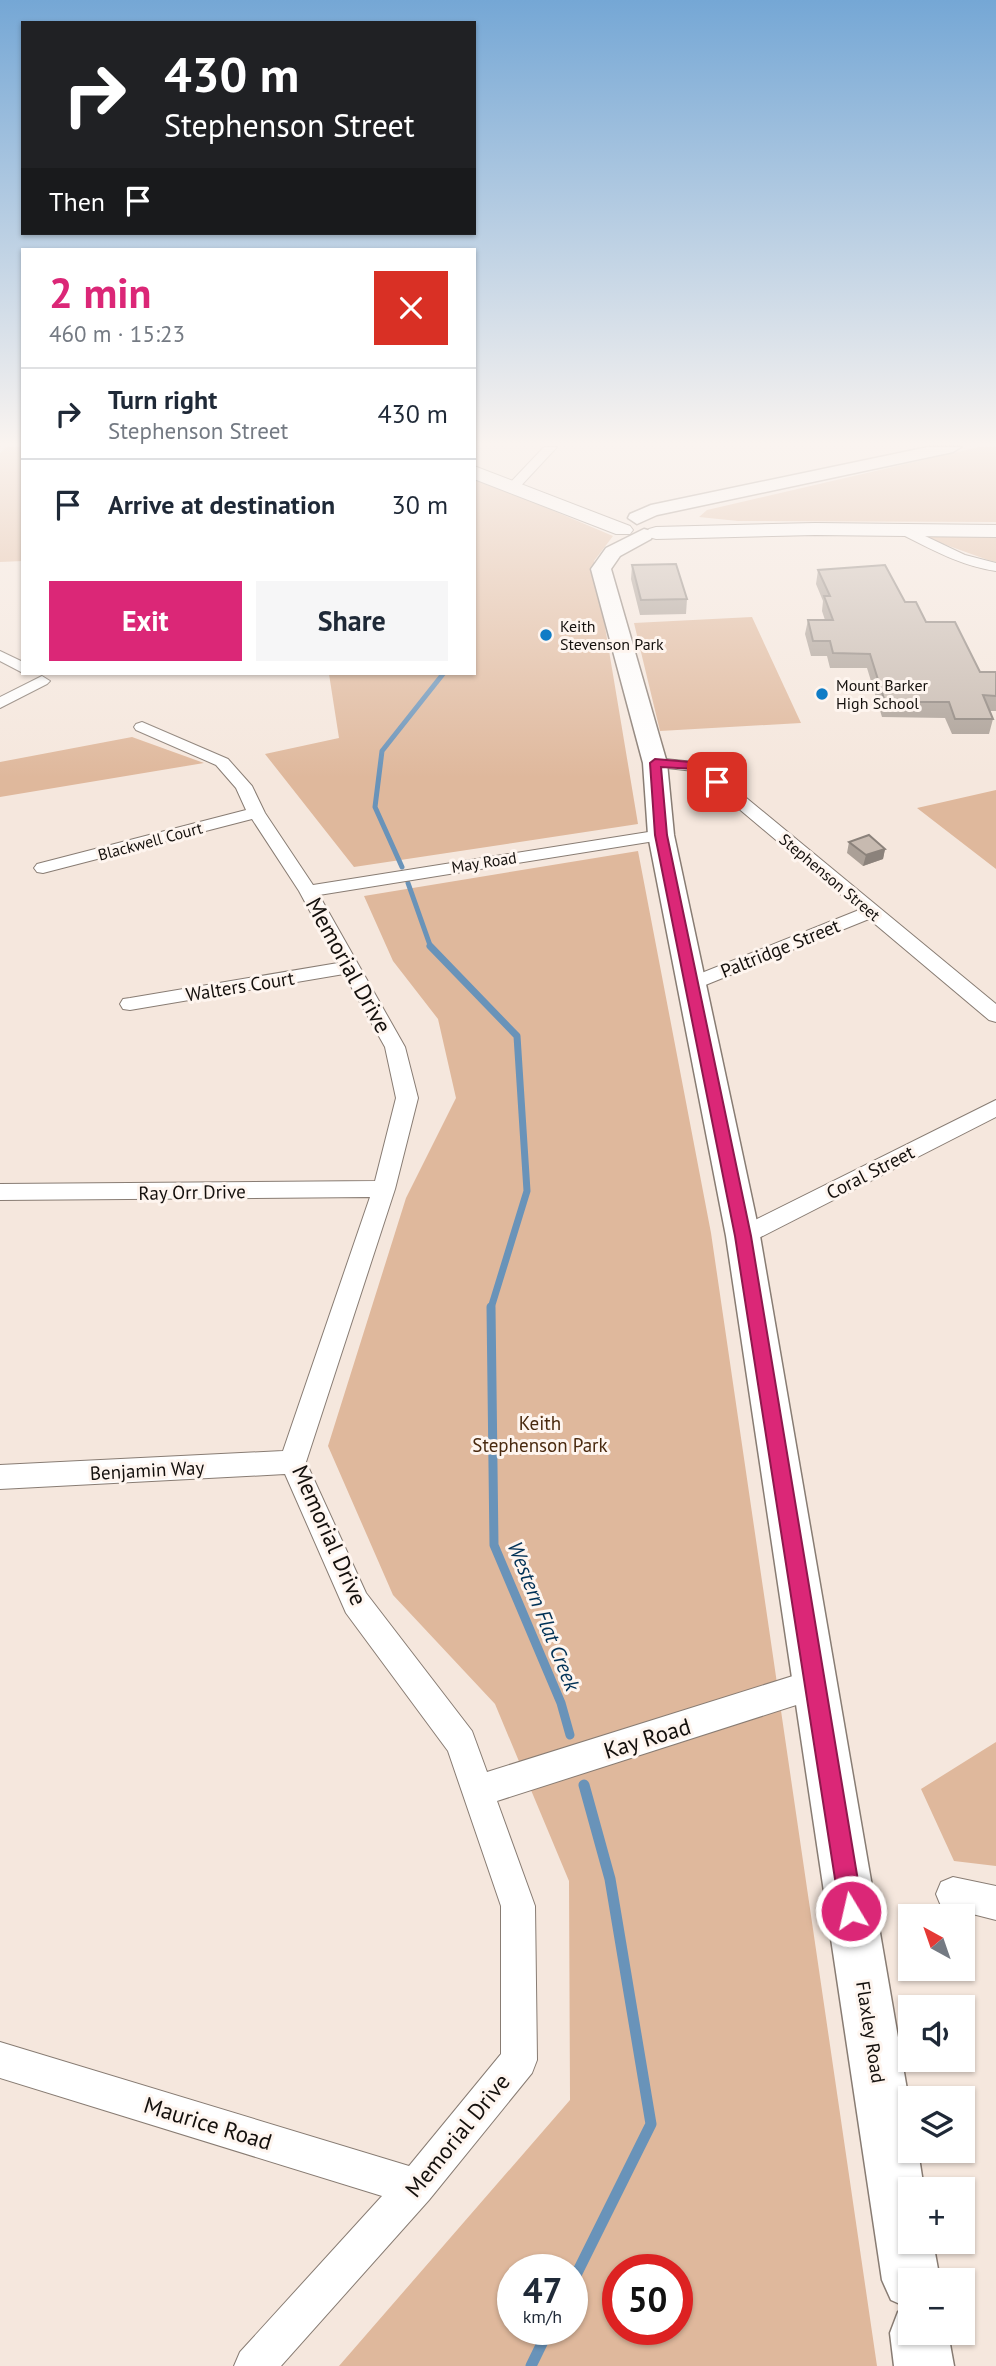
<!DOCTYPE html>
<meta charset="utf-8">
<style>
:root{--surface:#fff;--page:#f6f6f7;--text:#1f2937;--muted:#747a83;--line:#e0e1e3;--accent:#db2777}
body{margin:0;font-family:"PT Sans",sans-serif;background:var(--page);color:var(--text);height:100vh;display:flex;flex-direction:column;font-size:26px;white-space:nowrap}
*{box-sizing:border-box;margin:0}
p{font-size:23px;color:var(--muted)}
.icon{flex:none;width:38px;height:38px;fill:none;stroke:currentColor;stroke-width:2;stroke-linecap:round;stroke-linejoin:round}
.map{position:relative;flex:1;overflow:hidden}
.drawer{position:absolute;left:21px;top:248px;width:455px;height:427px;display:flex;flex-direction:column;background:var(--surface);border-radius:0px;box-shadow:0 2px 5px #0004}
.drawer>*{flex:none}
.banner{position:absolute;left:21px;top:21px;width:455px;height:214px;border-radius:0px;box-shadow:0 2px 5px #0004;background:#202124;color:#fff;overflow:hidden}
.needle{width:46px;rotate:320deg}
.controls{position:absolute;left:898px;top:1904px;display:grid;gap:14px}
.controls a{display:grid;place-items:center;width:77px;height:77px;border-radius:0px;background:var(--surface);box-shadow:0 2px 5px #0004;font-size:35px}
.speed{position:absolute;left:497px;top:2254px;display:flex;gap:14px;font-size:35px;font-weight:700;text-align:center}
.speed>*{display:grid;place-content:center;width:91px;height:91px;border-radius:50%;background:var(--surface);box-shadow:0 2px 5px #0004;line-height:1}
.speed small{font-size:18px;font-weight:400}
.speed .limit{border:10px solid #d22;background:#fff;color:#111}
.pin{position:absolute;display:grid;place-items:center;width:60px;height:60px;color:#fff;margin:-30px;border-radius:14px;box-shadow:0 4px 10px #0006}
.me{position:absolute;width:77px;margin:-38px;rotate:351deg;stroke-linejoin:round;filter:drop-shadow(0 0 5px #0008)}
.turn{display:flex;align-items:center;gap:24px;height:147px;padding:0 28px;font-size:32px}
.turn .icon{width:91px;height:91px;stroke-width:2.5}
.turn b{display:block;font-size:49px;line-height:60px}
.then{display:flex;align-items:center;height:66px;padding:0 28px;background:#0003;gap:14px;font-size:26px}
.round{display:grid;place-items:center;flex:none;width:74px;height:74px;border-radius:0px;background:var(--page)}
.headline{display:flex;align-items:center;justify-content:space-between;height:119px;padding:0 28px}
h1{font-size:42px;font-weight:800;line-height:52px;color:var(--accent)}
.primary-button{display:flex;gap:14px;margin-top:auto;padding:14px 28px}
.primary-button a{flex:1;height:80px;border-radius:0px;background:var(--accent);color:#fff;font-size:28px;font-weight:800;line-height:80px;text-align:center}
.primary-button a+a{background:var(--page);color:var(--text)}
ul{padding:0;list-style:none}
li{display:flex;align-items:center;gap:21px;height:91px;padding:0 28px;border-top:2px solid var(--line)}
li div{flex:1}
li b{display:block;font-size:26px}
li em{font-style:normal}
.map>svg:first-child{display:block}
.green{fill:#dfb89c;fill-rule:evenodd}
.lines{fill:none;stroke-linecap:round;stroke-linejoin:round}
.stream-far3{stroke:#6993b9;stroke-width:5}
.stream-far2{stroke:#6993b9;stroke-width:7}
.stream-far1{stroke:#6993b9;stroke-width:9}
.stream{stroke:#6993b9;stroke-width:11}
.minor-casing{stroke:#887c73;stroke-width:2}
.secondary-casing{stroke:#887c73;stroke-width:3}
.primary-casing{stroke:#887c73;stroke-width:2}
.minor{fill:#fff;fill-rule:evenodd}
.secondary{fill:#fff;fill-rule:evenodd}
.primary{fill:#fff;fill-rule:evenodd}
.wall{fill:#aba097}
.shaded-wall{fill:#8b827b}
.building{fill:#c7bab0;stroke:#8b827b;stroke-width:2}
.route{fill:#db2777;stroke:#8e194d;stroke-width:2}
.poi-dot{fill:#0f7cc6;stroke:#fef5ef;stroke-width:2.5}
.labels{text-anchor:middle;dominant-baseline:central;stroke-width:6;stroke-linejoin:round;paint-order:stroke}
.far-poi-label{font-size:16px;fill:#14100d;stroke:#fef5ef;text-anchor:start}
.far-street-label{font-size:16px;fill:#14100d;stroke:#fef5ef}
.street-label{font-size:19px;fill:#14100d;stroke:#fef5ef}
.park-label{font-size:19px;fill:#49290e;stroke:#fef5ef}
.water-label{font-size:21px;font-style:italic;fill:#003156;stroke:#fef5ef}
.near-street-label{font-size:23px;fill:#14100d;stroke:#fef5ef}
</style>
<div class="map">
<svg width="996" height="2366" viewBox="0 0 996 2366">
<rect width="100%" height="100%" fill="#f5e7dd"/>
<path class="green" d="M 6,447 L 23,447 L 23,561 L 0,562 L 0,453 Z
M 979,447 L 996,447 L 996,522 L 738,521 L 699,517 L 707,510 Z
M 474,477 L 613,536 L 594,561 L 638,824 L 354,867 L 265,754 L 339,738 L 329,674 L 474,674 Z
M 921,536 L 996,536 L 996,562 L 988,560 Z
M 752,617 L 801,723 L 660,731 L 634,623 Z
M 132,737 L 204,763 L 0,797 L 0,762 Z
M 996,790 L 996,869 L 917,808 Z
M 638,851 L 711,1233 L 877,2366 L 339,2366 L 570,2100 L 569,1881 L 495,1704 L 393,1595 L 328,1446 L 406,1198 L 456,1098 L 438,1019 L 393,961 L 364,896 ZM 513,2270 L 572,2270 L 572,2329 L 513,2329 ZM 618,2270 L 677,2270 L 677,2329 L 618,2329 Z
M 996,1742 L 996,1866 L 954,1861 L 921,1789 Z"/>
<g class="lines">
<path class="stream-far3" d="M 402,867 L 375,807 L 382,751 L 443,674
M 408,883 L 431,948"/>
<path class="stream-far2" d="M 430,946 L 517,1036 L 527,1191 L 491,1308"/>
<path class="stream-far1" d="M 491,1307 L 494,1545 L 561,1703 L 570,1735"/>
<path class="stream" d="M 572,2283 L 651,2124 L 610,1879 L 584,1785
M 531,2366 L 549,2329"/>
<g class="minor-casing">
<path id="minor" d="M 544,447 L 557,447 L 516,491 L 508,491 L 508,485 Z
M 904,526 L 965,555 L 996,563 L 996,571 C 961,566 931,549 899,533 L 898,530 Z
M 0,651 L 23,662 L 23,673 L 0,661 Z
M 42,676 L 50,681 L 47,684 L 0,708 L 0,697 Z
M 142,722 L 228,759 L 252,786 L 265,813 L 313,885 L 661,830 L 667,831 L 670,835 L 661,840 L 319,895 L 405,1047 L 418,1098 L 395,1189 L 306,1462 L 366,1593 L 472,1731 L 487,1772 L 815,1669 L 826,1674 L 830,1684 L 826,1694 L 815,1699 L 497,1801 L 535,1906 L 537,2060 L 532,2073 L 429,2200 L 281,2366 L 234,2366 L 240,2352 L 382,2196 L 0,2078 L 0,2042 L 409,2166 L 501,2054 L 501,1906 L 448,1751 L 346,1613 L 285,1474 L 0,1489 L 0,1465 L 283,1451 L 370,1197 L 0,1200 L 0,1184 L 375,1181 L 396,1098 L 385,1047 L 344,974 L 130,1010 L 123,1009 L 120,1004 L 123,999 L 130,998 L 338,963 L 299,891 L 252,819 L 43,873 L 37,872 L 34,868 L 37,864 L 246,810 L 236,788 L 216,765 L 136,730 L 134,727 L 136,724 Z
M 655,758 L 704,763 L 996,1004 L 996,1022 L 989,1020 L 869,919 L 698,988 L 684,988 L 681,984 L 684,980 L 859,910 L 694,771 L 649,766 L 647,763 Z
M 996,1100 L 996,1117 L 751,1242 L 743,1245 L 735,1242 L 731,1236 L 735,1230 Z
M 953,1877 L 996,1886 L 996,1920 L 941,1906 L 936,1894 L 941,1882 Z"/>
</g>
<g class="secondary-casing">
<path id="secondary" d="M 928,447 L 961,447 L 953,452 L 657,515 L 637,524 L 628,518 L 630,514 L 651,505 Z
M 644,529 L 651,531 L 653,535 L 651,539 L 620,556 L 611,569 L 667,763 L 674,835 L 760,1236 L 910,2107 L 910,2151 L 918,2151 L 924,2189 L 910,2189 L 910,2242 L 933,2242 L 940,2280 L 910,2280 L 910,2333 L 948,2333 L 954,2366 L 894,2366 L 890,2333 L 898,2312 L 909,2308 L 891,2300 L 882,2280 L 726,1236 L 648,835 L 643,763 L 591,569 L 606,548 Z"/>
</g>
<g class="primary-casing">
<path id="primary" d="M 474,466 L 630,526 L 633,530 L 630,534 L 616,534 L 474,479 Z
M 815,523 L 996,525 L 996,537 L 815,535 L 656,539 L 649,537 L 646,533 L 649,529 L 656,527 Z"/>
</g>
<use href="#minor" class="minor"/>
<use href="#secondary" class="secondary"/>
<use href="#primary" class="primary"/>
</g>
<path class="wall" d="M 632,565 L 687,599 L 686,614 L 640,615 L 631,579 Z
M 818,570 L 905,602 L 980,672 L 996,672 L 996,711 L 990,711 L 993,719 L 989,734 L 952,734 L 945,718 L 882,717 L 867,668 L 830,668 L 827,656 L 811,656 L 805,634 L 808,620 L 825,620 L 822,611 L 823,601 L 816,584 Z
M 849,842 L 885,849 L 883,859 L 863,866 L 847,853 Z"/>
<path class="shaded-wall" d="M 885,849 L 883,859 L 863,866 L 866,855 Z"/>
<path class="building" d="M 676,564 L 687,599 L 641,600 L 632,565 Z
M 885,565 L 905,602 L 916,602 L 926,622 L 955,622 L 980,672 L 996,672 L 996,696 L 983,695 L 993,719 L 955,719 L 949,702 L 885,702 L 870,654 L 833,653 L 830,641 L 813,641 L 808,620 L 833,620 L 824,596 L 830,596 L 818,570 Z
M 869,835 L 885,849 L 866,855 L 849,842 Z"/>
<linearGradient id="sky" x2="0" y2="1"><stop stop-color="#75a7d5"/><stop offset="0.57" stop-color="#faf4f0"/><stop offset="1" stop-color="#faf4f0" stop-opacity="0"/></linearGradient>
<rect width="996" height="778" fill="url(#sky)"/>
<path class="route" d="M 655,759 L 702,763 L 723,782 L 713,785 L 695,769 L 661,767 L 667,835 L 751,1236 L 863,1911 L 860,1920 L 851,1923 L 843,1920 L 840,1911 L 735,1236 L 655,835 L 650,763 Z"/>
<g class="poi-dot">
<circle cx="546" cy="635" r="7"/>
<circle cx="822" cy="694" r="7"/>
</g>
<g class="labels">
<g class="far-poi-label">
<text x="560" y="626">Keith<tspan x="560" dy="18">Stevenson Park</tspan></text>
<text x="836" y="685">Mount Barker<tspan x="836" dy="18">High School</tspan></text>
</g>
<g class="far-street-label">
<text transform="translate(150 841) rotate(-15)">Blackwell Court</text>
<text transform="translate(484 862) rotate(-9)">May Road</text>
<text transform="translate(830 877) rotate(40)">Stephenson Street</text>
</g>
<g class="street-label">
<text transform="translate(780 948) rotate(-22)">Paltridge Street</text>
<text transform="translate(240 986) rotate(-9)">Walters Court</text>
<text transform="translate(870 1172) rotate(-27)">Coral Street</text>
<text transform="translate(192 1192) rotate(-1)">Ray Orr Drive</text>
<text transform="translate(147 1470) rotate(-3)">Benjamin Way</text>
<text transform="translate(871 2032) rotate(81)">Flaxley Road</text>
</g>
<g class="park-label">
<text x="540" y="1423">Keith<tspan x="540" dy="22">Stephenson Park</tspan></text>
</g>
<g class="water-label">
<text transform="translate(544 1616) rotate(68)">Western Flat Creek</text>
</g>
<g class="near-street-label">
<text transform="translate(349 965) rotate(61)">Memorial Drive</text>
<text transform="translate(330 1535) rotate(66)">Memorial Drive</text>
<text transform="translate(647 1738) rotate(-17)">Kay Road</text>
<text transform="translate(208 2123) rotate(17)">Maurice Road</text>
<text transform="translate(457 2135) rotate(-51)">Memorial Drive</text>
</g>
</g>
</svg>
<div class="controls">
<a><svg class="needle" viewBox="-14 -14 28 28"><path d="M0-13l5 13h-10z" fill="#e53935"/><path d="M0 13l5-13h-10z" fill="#747a83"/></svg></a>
<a><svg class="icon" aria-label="sound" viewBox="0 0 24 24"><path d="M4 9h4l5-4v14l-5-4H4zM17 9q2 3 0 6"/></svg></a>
<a><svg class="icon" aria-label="layers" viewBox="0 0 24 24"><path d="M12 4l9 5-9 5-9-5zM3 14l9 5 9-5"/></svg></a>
<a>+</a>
<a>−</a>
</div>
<div class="speed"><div>47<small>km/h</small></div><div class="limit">50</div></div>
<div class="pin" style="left:717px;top:782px;background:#d93025"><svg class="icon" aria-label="arrive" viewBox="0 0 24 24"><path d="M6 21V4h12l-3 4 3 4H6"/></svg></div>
<svg class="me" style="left:851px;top:1911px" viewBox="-20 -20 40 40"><circle r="17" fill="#db2777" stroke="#fff" stroke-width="3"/><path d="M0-11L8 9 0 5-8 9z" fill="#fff"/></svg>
<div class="banner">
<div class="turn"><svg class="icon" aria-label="right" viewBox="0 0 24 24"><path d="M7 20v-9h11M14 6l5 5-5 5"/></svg><div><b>430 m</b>Stephenson Street</div></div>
<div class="then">Then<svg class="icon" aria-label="arrive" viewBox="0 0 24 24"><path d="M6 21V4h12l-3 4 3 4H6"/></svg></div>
</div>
<section class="drawer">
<div class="headline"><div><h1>2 min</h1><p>460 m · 15:23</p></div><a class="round" style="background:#d93025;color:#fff"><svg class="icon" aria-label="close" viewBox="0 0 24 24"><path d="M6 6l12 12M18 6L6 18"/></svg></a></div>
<ul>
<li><svg class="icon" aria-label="right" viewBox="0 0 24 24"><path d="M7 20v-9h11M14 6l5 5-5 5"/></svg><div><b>Turn right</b><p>Stephenson Street</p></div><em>430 m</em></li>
<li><svg class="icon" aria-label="arrive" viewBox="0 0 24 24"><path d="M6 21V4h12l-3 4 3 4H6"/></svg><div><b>Arrive at destination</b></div><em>30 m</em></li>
</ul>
<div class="primary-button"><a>Exit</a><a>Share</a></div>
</section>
</div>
